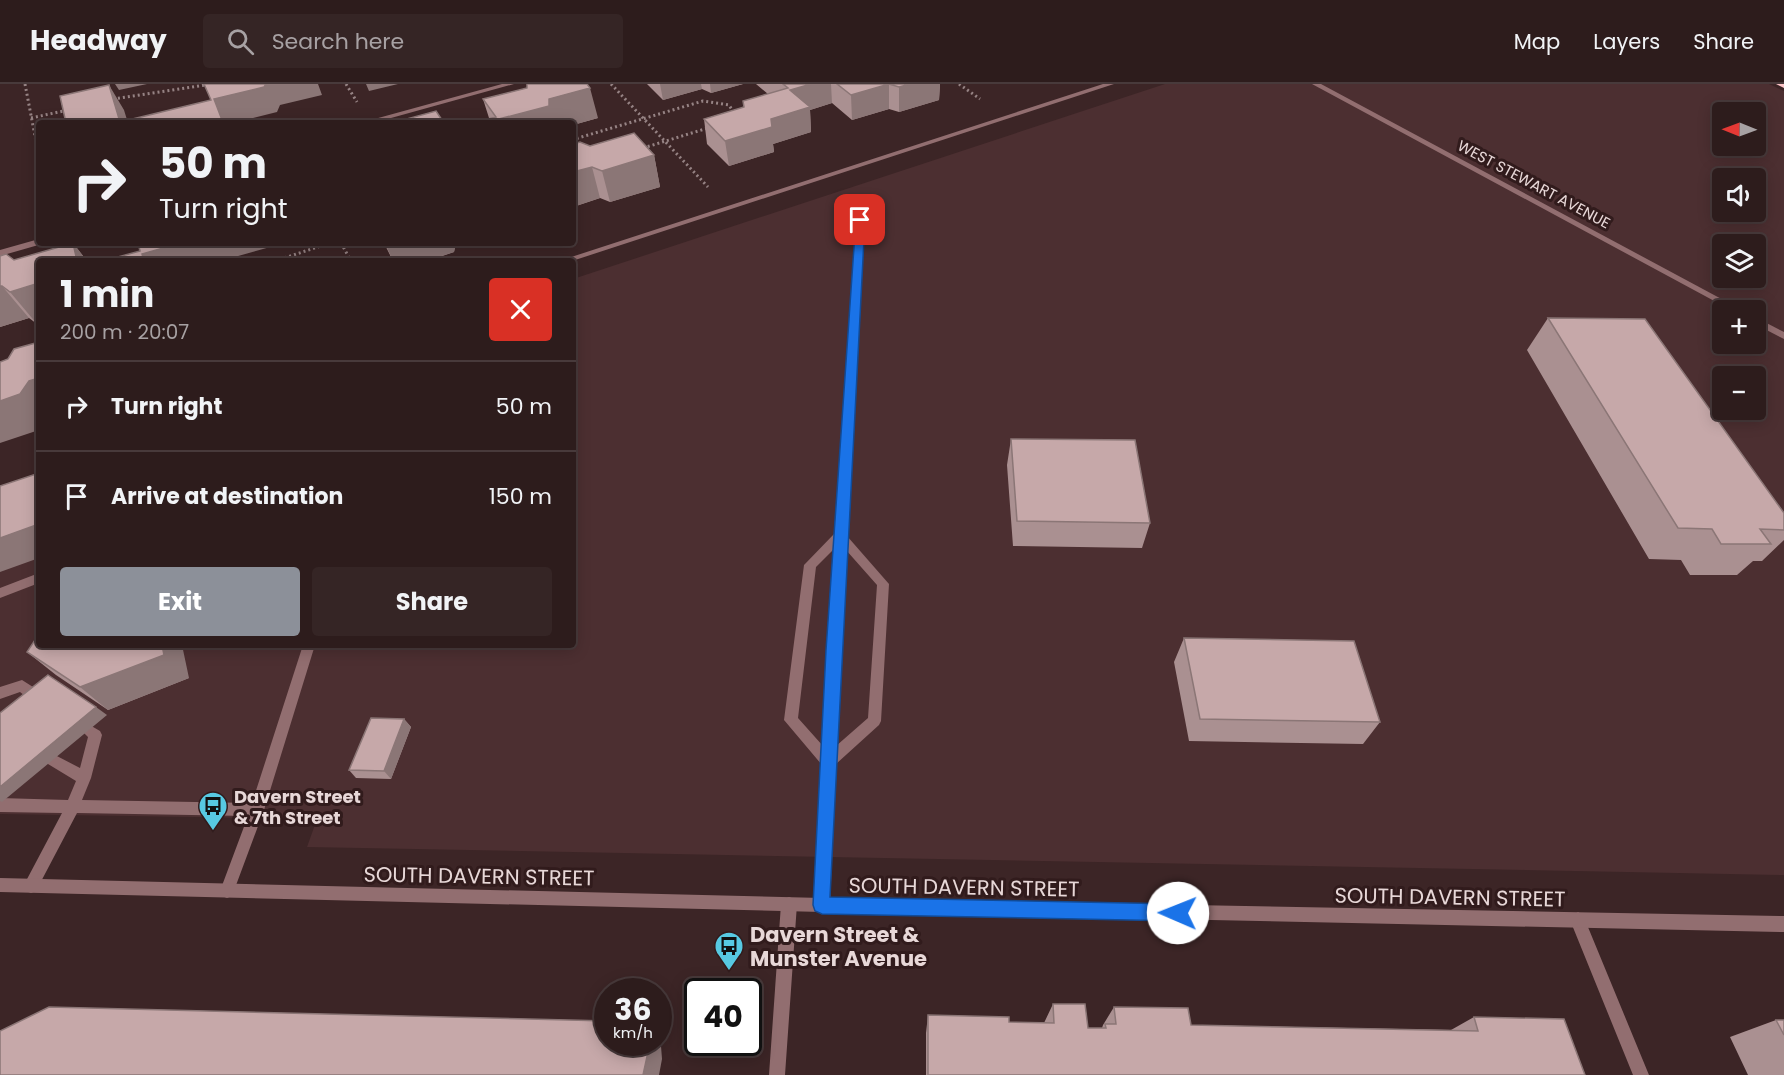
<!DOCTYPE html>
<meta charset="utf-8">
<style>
:root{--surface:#2d1c1c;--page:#352525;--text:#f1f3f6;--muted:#a7a1a3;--line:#483a3b;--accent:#8c9099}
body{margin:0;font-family:Poppins,sans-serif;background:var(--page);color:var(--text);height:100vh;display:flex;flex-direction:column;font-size:22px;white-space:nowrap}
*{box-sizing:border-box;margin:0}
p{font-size:20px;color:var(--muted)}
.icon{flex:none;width:33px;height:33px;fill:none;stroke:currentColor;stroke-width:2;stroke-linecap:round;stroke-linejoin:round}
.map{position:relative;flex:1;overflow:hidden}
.details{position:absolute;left:36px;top:174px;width:540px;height:390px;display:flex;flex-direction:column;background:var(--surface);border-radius:6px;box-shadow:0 3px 15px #0003,0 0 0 2px var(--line)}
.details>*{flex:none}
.guide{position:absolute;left:36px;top:36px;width:540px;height:126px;border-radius:6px;box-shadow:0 3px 15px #0003,0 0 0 2px var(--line);background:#2d1c1c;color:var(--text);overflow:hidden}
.needle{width:39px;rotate:271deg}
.fabs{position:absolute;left:1712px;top:18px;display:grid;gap:12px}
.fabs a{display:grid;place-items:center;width:54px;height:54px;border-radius:6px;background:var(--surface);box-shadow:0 3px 15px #0003,0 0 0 2px var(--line);font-size:30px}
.speed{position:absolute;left:594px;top:894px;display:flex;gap:12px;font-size:30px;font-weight:700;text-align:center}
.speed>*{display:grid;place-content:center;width:78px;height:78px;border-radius:50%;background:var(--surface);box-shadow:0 3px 15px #0003,0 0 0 2px var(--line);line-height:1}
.speed small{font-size:15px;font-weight:400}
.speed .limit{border:3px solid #111;border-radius:9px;background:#fff;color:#111}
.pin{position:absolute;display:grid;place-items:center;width:51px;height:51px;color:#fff;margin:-26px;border-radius:12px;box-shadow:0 3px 9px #0006}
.me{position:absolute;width:66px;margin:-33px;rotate:271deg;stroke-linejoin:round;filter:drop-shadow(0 0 4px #0008)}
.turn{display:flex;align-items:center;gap:21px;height:126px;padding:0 24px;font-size:27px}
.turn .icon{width:78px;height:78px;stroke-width:2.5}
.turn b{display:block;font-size:42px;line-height:51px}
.round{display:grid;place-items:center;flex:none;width:63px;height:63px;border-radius:6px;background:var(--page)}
.headline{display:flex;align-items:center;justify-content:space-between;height:102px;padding:0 24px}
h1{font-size:36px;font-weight:700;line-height:45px}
.cta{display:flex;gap:12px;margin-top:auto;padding:12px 24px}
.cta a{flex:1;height:69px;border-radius:6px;background:var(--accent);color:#fff;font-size:24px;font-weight:700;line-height:69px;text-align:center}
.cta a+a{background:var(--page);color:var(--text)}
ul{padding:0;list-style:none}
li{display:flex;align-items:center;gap:18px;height:90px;padding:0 24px;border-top:2px solid var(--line)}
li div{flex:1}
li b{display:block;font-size:22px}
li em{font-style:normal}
header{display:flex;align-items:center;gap:36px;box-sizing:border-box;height:84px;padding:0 30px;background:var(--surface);border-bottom:2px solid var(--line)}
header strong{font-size:28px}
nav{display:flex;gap:33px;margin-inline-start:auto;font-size:21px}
.search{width:420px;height:54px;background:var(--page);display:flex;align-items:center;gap:15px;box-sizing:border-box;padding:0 21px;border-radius:6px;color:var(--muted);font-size:22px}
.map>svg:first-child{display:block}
.built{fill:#4c2f31;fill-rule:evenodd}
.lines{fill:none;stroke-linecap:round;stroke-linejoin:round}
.path{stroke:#968384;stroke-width:3;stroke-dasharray:2 3;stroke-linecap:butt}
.service{fill:#926e70;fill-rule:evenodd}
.minor{fill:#926e70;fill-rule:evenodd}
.tertiary{fill:#926e70;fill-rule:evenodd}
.trunk{fill:#fcc4c7;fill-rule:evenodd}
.wall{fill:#aa9091}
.shaded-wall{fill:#8b7676}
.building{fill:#c6a8a9;stroke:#8b7676;stroke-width:1.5}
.route{fill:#1a73e8;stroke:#114b97;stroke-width:1.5}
.labels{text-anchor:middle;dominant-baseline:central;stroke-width:6;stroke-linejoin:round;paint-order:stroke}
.far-street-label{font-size:15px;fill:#e8d8d8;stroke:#311b1c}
.poi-label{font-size:18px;font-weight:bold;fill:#e8d8d8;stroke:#311b1c;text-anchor:start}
.near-street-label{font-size:21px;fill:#e8d8d8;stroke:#311b1c}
.near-poi-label{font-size:21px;font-weight:bold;fill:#e8d8d8;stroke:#311b1c;text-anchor:start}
</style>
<header>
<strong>Headway</strong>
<div class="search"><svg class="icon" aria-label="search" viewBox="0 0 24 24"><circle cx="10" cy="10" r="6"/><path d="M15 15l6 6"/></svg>Search here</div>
<nav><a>Map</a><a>Layers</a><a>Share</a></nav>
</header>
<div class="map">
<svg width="1784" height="991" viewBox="0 0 1784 991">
<rect width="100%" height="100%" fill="#3c2526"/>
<path class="built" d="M 1165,0 L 1769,0 L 1784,7 L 1784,791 L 307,763 L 317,735 L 0,730 L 0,430 L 39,417 L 39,561 L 573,561 L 573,195 ZM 1722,28 L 1755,28 L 1755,62 L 1722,62 ZM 1722,94 L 1755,94 L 1755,128 L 1722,128 ZM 1722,160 L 1755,160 L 1755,194 L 1722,194 ZM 1722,226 L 1755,226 L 1755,260 L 1722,260 ZM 1722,292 L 1755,292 L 1755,326 L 1722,326 Z"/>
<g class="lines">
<path class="path" d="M 25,0 L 39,73
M 346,0 L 357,18
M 611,0 L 708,103
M 959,0 L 980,15
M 113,15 L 212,0
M 31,34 L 68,26
M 573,58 L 578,54 L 703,17 L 729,21 L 734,29
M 643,64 L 708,44
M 341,159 L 351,177
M 275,177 L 330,159"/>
<path class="service" d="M 1103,0 L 1114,0 L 572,177 L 559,177 Z
M 860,133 L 864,136 L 847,452 L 889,500 L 881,637 L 879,641 L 836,680 L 830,821 L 827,826 L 822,828 L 817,826 L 814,821 L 822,681 L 784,636 L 804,481 L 835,449 L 856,136 ZM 834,465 L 823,662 L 798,634 L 816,483 ZM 846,466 L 877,501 L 868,634 L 836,662 Z
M 39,489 L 39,499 L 0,514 L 0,504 Z
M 303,561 L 315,561 L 264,726 L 232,812 L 227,814 L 222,812 L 220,807 L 248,732 L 77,729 L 36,807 L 31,809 L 26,807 L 24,802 L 26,797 L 62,729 L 0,728 L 0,714 L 68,716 L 76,697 L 48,680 L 46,676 L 48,672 L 53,670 L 80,684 L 88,653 L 81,646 L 83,642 L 88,640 L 100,647 L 102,651 L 91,694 L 82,716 L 252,719 Z
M 22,596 L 44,610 L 46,614 L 44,618 C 35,621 27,613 20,608 L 0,615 L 0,603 Z"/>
<path class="minor" d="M 502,0 L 514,0 L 373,39 L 360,39 Z
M 1312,0 L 1321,0 L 1742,226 L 1731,226 Z
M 39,155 L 39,159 L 42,160 L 0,172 L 0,166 Z
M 1755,233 L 1784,248 L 1784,255 L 1755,240 Z
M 789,813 L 794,815 L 797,820 L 785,991 L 769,991 L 781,820 L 784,815 Z
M 1578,828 L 1583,831 L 1649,991 L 1633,991 L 1570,836 L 1573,831 Z"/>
<path class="tertiary" d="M 0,794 L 822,814 L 1784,832 L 1784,848 L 822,828 L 0,808 Z"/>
<path class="trunk" d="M 1776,0 L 1784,0 L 1784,4 Z"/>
</g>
<path class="wall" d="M 647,0 L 743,0 L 711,9 L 702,5 L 663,16 Z
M 756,0 L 940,0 L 939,16 L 899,28 L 889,25 L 852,36 L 832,19 L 810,26 L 811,48 L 773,60 L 774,68 L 729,82 L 707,60 L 704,35 L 744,23 L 768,10 Z
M 483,15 L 598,34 L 573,41 L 573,39 L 489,34 Z
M 573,60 L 654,71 L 660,103 L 610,118 L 600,114 L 573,123 Z
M 73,159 L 87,177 L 39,177 L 37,240 L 29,234 L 0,243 L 0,172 L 14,176 Z
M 384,159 L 456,159 L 454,168 L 427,177 L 393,177 Z
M 1548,234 L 1784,429 L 1784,456 L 1762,477 L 1753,477 L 1737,491 L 1690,491 L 1681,476 L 1649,475 L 1527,266 Z
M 1011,355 L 1150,439 L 1142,464 L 1013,462 L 1007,381 Z
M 1184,554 L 1380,638 L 1363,660 L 1189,657 L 1174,578 Z
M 27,568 L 189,594 L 108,626 L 56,591 Z
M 404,635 L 411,643 L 391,695 L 356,694 L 349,686 Z
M 1053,920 L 1088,944 L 1102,944 L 1103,941 L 1114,923 L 1191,941 L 1451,946 L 1474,933 L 1585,991 L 926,991 L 926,949 L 928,931 L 1009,938 L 1044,939 Z
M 1776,936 L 1784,936 L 1784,991 L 1748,991 L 1730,953 Z"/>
<path class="shaded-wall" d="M 115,0 L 147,0 L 119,6 Z
M 266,0 L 318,0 L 322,11 L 280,21 L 277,28 L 233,39 L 211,39 L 214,15 Z
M 366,0 L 398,0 L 369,7 Z
M 660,0 L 701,0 L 702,5 L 663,16 Z
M 710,0 L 743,0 L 711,9 Z
M 811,0 L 831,0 L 832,19 L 810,26 L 811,48 L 773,60 L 774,68 L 729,82 L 725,57 L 771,35 L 790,6 Z
M 889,0 L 889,25 L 852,36 L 851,11 Z
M 910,0 L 940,0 L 939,16 L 899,28 L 899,3 Z
M 109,1 L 124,26 L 128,39 L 120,39 Z
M 590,4 L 598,34 L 573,41 L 573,39 L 501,39 L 499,35 L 549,15 Z
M 654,71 L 660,103 L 610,118 L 602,87 Z
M 592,83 L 600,114 L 573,123 L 573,88 Z
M 73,159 L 87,177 L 77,177 Z
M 181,159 L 281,159 L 281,160 L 231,174 L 229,177 L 144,177 L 142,170 Z
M 385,159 L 456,159 L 454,168 L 427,177 L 393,177 Z
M 39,199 L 39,239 L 37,240 L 10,208 Z
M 0,202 L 2,202 L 29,234 L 0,243 Z
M 39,294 L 39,346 L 0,359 L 0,317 L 29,297 Z
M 39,440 L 39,474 L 0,488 L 0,454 Z
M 162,561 L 182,561 L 189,594 L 108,626 L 80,603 Z
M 96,623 L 107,631 L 2,718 L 0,717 L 0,703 Z
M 404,635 L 411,643 L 391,695 L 384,687 Z
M 650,958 L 658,958 L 661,962 L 662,975 L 659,991 L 643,991 Z"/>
<path class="building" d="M 204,0 L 266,0 L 264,3 L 214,15 L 222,36 L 211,39 L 66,39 L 60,12 L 109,1 L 120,38 L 211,16 Z
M 527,0 L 587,0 L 590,4 L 549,15 L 549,22 L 499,35 L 502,39 L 472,39 L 496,33 L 483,15 L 527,4 Z
M 783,0 L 811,0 L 790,6 L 810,23 L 771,35 L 772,43 L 725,57 L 704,35 L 744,23 L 743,17 L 788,4 Z
M 837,0 L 910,0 L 899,3 L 889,0 L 851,11 Z
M 436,27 L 444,39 L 392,39 Z
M 382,35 L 390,39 L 368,39 Z
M 634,49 L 654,71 L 602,87 L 592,83 L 573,88 L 573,60 L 580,58 L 590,62 Z
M 73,159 L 77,177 L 39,177 L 39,199 L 10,208 L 2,202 L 0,202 L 0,172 L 6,170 L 14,176 Z
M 138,159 L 181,159 L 142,170 L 144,177 L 103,177 L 140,167 Z
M 1548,234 L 1645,235 L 1784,429 L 1784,446 L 1760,445 L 1771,460 L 1721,460 L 1712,445 L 1678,444 Z
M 39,258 L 39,294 L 29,297 L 20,310 L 0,317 L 0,278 L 8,275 L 14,265 Z
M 1011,355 L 1135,356 L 1150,439 L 1017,437 Z
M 39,389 L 39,440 L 0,454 L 0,402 Z
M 39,550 L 39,561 L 162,561 L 164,571 L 80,603 L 27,568 Z
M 1184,554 L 1354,557 L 1380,638 L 1200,635 Z
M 48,591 L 96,623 L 0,703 L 0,629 Z
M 371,634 L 404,635 L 384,687 L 349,686 Z
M 1053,920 L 1085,920 L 1088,944 L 1106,944 L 1105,940 L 1116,940 L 1114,923 L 1188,924 L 1191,941 L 1478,947 L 1474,933 L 1564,935 L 1585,991 L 928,991 L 928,931 L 1009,933 L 1009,938 L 1054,939 Z
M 49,923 L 608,937 L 608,958 L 650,959 L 643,991 L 0,991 L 0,947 Z
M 1776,936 L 1784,936 L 1784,951 Z"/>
<path class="route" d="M 856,134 L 865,136 L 830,813 L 1178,820 L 1184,823 L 1187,829 L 1184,835 L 1178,837 L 822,830 L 815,827 L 813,821 L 826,566 Z"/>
<defs>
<g id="bus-pin" transform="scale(1.5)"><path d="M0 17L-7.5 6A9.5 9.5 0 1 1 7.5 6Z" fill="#57c9e2" stroke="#311b1c"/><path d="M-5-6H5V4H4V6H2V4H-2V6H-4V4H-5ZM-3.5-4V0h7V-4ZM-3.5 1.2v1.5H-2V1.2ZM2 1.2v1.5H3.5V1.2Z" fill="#111"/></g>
</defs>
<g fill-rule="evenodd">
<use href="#bus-pin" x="213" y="722"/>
<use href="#bus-pin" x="729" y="862"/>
</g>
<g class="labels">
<g class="far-street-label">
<text transform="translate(1534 100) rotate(28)">WEST STEWART AVENUE</text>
</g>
<g class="poi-label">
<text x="234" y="712">Davern Street<tspan x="234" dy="21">&amp; 7th Street</tspan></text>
</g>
<g class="near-street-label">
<text transform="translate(479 792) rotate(1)">SOUTH DAVERN STREET</text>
<text transform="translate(964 803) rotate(1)">SOUTH DAVERN STREET</text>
<text transform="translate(1450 813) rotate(1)">SOUTH DAVERN STREET</text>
</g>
<g class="near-poi-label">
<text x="750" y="850">Davern Street &amp;<tspan x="750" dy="24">Munster Avenue</tspan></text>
</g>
</g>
</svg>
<div class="fabs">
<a><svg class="needle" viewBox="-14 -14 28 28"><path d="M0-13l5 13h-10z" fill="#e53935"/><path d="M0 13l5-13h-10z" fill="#a7a1a3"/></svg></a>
<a><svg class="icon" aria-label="sound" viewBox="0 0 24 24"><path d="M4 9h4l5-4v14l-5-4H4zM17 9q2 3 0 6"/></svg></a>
<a><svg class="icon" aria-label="layers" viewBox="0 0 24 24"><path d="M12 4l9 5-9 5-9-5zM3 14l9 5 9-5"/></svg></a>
<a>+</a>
<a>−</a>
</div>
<div class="speed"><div>36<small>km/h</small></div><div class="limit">40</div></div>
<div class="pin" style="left:860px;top:136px;background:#d93025"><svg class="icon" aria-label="arrive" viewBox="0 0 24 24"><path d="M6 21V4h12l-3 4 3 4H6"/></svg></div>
<svg class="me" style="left:1178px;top:829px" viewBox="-20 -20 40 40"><circle r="19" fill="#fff"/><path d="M0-13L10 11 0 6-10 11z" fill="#1a73e8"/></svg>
<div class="guide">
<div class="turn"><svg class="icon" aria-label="right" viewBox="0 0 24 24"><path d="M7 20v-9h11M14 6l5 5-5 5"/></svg><div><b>50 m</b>Turn right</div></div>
</div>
<section class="details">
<div class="headline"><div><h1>1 min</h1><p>200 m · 20:07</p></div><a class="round" style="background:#d93025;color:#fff"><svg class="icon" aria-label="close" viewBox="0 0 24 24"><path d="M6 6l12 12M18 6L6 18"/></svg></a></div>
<ul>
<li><svg class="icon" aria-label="right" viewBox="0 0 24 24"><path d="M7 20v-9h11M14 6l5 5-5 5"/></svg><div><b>Turn right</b></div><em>50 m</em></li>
<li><svg class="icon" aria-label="arrive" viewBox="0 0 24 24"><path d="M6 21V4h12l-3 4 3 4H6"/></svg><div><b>Arrive at destination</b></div><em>150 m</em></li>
</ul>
<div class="cta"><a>Exit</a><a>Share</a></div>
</section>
</div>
